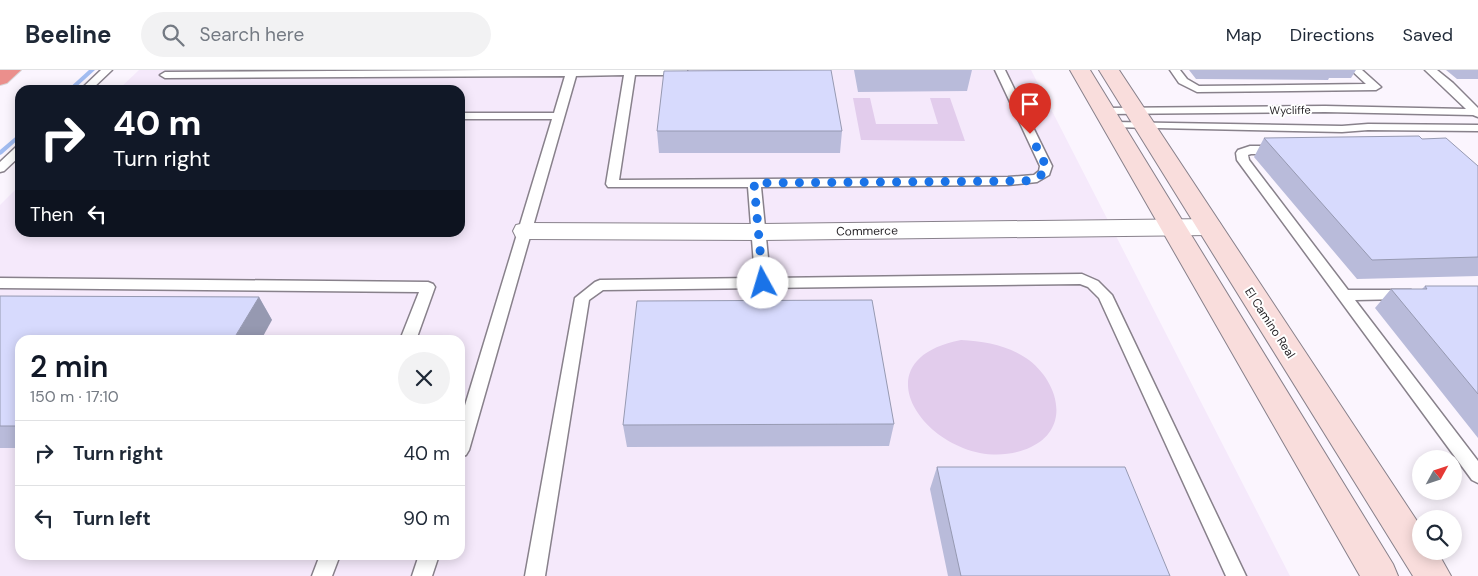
<!DOCTYPE html>
<meta charset="utf-8">
<style>
:root{--surface:#fff;--page:#f2f2f3;--text:#1f2937;--muted:#747a83;--line:#e0e1e3;--accent:#111827}
body{margin:0;font-family:"DM Sans",sans-serif;background:var(--page);color:var(--text);height:100vh;display:flex;flex-direction:column;font-size:19px;white-space:nowrap}
*{box-sizing:border-box;margin:0}
p{font-size:16px;color:var(--muted)}
.icon{flex:none;width:28px;height:28px;fill:none;stroke:currentColor;stroke-width:2;stroke-linecap:round;stroke-linejoin:round}
.map{position:relative;flex:1;overflow:hidden}
.drawer{position:absolute;left:15px;top:265px;width:450px;height:225px;display:flex;flex-direction:column;background:var(--surface);border-radius:15px;box-shadow:0 2px 12px #0003}
.drawer>*{flex:none}
.banner{position:absolute;left:15px;top:15px;width:450px;height:152px;border-radius:15px;box-shadow:0 2px 12px #0003;background:#111827;color:#fff;overflow:hidden}
.needle{width:32px;rotate:50deg}
.buttons{position:absolute;left:1412px;top:380px;display:grid;gap:10px}
.buttons a{display:grid;place-items:center;width:50px;height:50px;border-radius:50%;background:var(--surface);box-shadow:0 2px 12px #0003;font-size:25px}
.pin{position:absolute;display:grid;place-items:center;width:42px;height:42px;color:#fff;margin:-51px -21px;border-radius:50% 50% 50% 0;rotate:-45deg;box-shadow:0 0 5px #0007}
.pin .icon{rotate:45deg}
.me{position:absolute;width:55px;margin:-28px;rotate:354deg;stroke-linejoin:round;filter:drop-shadow(0 0 4px #0008)}
.turn{display:flex;align-items:center;gap:18px;height:105px;padding:0 15px;font-size:22px}
.turn .icon{width:65px;height:65px;stroke-width:2.5}
.turn b{display:block;font-size:35px;line-height:42px}
.then{display:flex;align-items:center;height:48px;padding:0 15px;background:#0003;gap:10px;font-size:19px}
.round{display:grid;place-items:center;flex:none;width:52px;height:52px;border-radius:26px;background:var(--page)}
.head{display:flex;align-items:center;justify-content:space-between;height:85px;padding:0 15px}
h1{font-size:30px;font-weight:600;line-height:38px;color:var(--accent)}
ul{padding:0;list-style:none}
li{display:flex;align-items:center;gap:15px;height:65px;padding:0 15px;border-top:1px solid var(--line)}
li div{flex:1}
li b{display:block;font-size:19px}
li em{font-style:normal}
header{display:flex;align-items:center;gap:30px;box-sizing:border-box;height:70px;padding:0 25px;background:var(--surface);border-bottom:1px solid var(--line)}
header strong{font-size:24px}
nav{display:flex;gap:28px;margin-inline-start:auto;font-size:18px}
.search{width:350px;height:45px;background:var(--page);display:flex;align-items:center;gap:12px;box-sizing:border-box;padding:0 18px;border-radius:28px;color:var(--muted);font-size:19px}
.map>svg:first-child{display:block}
.built{fill:#f5e9fb;fill-rule:evenodd}
.green{fill:#e2ccec}
.lines{fill:none;stroke-linecap:round;stroke-linejoin:round}
.stream{fill:#a2bcf1;fill-rule:evenodd}
.service-casing{stroke:#88818b;stroke-width:3}
.minor-casing{stroke:#88818b;stroke-width:2}
.secondary-casing{stroke:#88818b;stroke-width:2}
.motorway-casing{stroke:#d7d6d7;stroke-width:2}
.service{fill:#fff;fill-rule:evenodd}
.minor{fill:#fff;fill-rule:evenodd}
.secondary{fill:#f9dddc;fill-rule:evenodd}
.motorway{fill:#eb8f8c;fill-rule:evenodd}
.wall{fill:#b9bbda}
.shaded-wall{fill:#9699b1}
.building{fill:#d7dafd;stroke:#9699b1}
.route{stroke:#1a73e8;stroke-width:9;stroke-dasharray:0 16.2}
.labels{text-anchor:middle;dominant-baseline:central;stroke-width:4;stroke-linejoin:round;paint-order:stroke}
.far-street-label{font-size:11px;fill:#211e22;stroke:#fff}
.street-label{font-size:12px;fill:#211e22;stroke:#fff}
</style>
<header>
<strong>Beeline</strong>
<div class="search"><svg class="icon" aria-label="search" viewBox="0 0 24 24"><circle cx="10" cy="10" r="6"/><path d="M15 15l6 6"/></svg>Search here</div>
<nav><a>Map</a><a>Directions</a><a>Saved</a></nav>
</header>
<div class="map">
<svg width="1478" height="506" viewBox="0 0 1478 506">
<rect width="100%" height="100%" fill="#fbf5fe"/>
<path class="built" d="M 139,0 L 1031,0 L 1290,506 L 0,506 L 0,135 L 20,115 L 20,162 L 460,162 L 460,20 L 118,20 ZM 20,270 L 460,270 L 460,485 L 20,485 Z"/>
<path class="green" d="M 853,28 L 870,28 L 876,54 L 938,54 L 930,28 L 950,28 L 965,71 L 861,70 Z
M 961,270 C 984,271 1006,275 1026,288 C 1057,309 1073,357 1031,377 C 949,416 842,293 961,270 Z"/>
<g class="lines">
<path class="stream" d="M 89,0 L 95,0 L 73,20 L 67,20 Z
M 20,63 L 20,68 L 2,84 L 0,85 L 0,80 Z"/>
<g class="service-casing">
<path id="service" d="M 101,0 L 112,0 L 91,20 L 80,20 Z
M 485,0 L 687,0 L 687,4 L 683,5 L 635,5 L 619,110 L 1008,107 L 1034,105 L 1039,101 L 1040,96 L 995,0 L 1005,0 L 1052,96 L 1049,105 L 1037,112 L 1008,115 L 761,117 L 770,208 L 1082,204 L 1098,211 L 1112,225 L 1246,506 L 1226,506 L 1099,228 L 1088,217 L 1080,214 L 603,220 L 589,230 L 545,506 L 525,506 L 575,228 L 595,212 L 600,210 L 755,208 L 748,117 L 608,117 L 606,114 L 624,5 L 576,6 L 469,380 L 466,385 L 460,387 L 460,352 L 552,49 L 460,49 L 460,43 L 554,43 L 565,6 L 165,8 L 160,5 L 165,2 Z
M 1170,0 L 1180,0 L 1187,9 L 1199,16 L 1366,14 L 1351,0 L 1362,0 L 1381,17 L 1376,20 L 1197,22 L 1179,13 Z
M 1425,0 L 1437,0 L 1453,13 L 1478,38 L 1478,47 L 1473,45 L 1325,42 L 1105,44 L 1099,41 L 1105,38 L 1325,36 L 1466,39 Z
M 1113,52 L 1342,56 L 1368,54 L 1478,55 L 1478,61 L 1368,60 L 1342,62 L 1109,57 L 1107,55 L 1109,53 Z
M 20,76 L 20,86 L 4,101 L 0,102 L 0,92 L 16,77 Z
M 1250,76 L 1277,76 L 1283,80 L 1277,84 L 1251,84 L 1248,85 L 1249,90 L 1348,220 L 1411,220 L 1413,224 L 1411,228 L 1406,229 L 1355,230 L 1478,391 L 1478,413 L 1472,410 L 1237,90 L 1236,83 L 1238,80 Z
M 0,208 L 428,212 L 433,214 L 435,217 L 416,270 L 400,270 L 419,222 L 0,218 Z
M 320,485 L 340,485 L 332,506 L 312,506 Z
M 419,485 L 439,485 L 432,506 L 412,506 Z"/>
</g>
<g class="minor-casing">
<path id="minor" d="M 1210,149 L 1219,152 L 1222,157 L 1219,162 L 1210,165 L 758,170 L 525,169 L 516,167 L 513,161 L 516,155 L 525,153 L 758,154 Z"/>
</g>
<g class="secondary-casing">
<path id="secondary" d="M 1070,0 L 1090,0 L 1393,494 L 1398,506 L 1360,506 Z
M 1099,0 L 1119,0 L 1421,457 L 1421,481 L 1437,481 L 1451,506 L 1413,506 Z"/>
</g>
<g class="motorway-casing">
<path id="motorway" d="M 0,0 L 21,0 L 7,13 L 0,15 Z"/>
</g>
<use href="#service" class="service"/>
<use href="#minor" class="minor"/>
<use href="#secondary" class="secondary"/>
<use href="#motorway" class="motorway"/>
</g>
<path class="wall" d="M 854,0 L 972,0 L 967,21 L 858,22 Z
M 1189,0 L 1356,0 L 1351,8 L 1329,8 L 1328,10 L 1196,9 Z
M 1446,0 L 1478,0 L 1478,9 L 1457,9 Z
M 657,61 L 842,61 L 840,83 L 659,83 Z
M 1264,68 L 1422,69 L 1478,96 L 1478,206 L 1357,209 L 1254,87 Z
M 1425,216 L 1478,216 L 1478,368 L 1375,238 L 1391,219 L 1422,219 Z
M 0,226 L 259,227 L 272,250 L 20,270 L 20,378 L 0,378 Z
M 894,354 L 889,376 L 627,377 L 623,355 Z
M 937,397 L 1170,506 L 948,506 L 930,419 Z"/>
<path class="shaded-wall" d="M 259,227 L 272,250 L 261,270 L 233,270 Z"/>
<path class="building" d="M 831,0 L 842,61 L 657,61 L 664,1 Z
M 1419,66 L 1422,69 L 1446,68 L 1478,96 L 1478,187 L 1372,190 L 1264,68 Z
M 1425,216 L 1478,216 L 1478,324 L 1391,219 L 1427,219 Z
M 0,226 L 259,227 L 233,270 L 20,270 L 20,356 L 0,356 Z
M 872,230 L 894,354 L 623,355 L 637,231 Z
M 937,397 L 1125,397 L 1170,506 L 961,506 Z"/>
<g class="lines">
<path class="route" d="M 763,213 L 754,113 L 1025,111 L 1037,108 L 1045,102 L 1046,96 L 1030,64"/>
</g>
<g class="labels">
<g class="far-street-label">
<text transform="translate(1290 40) rotate(-1)">Wycliffe</text>
</g>
<g class="street-label">
<text transform="translate(867 161) rotate(-1)">Commerce</text>
<text transform="translate(1270 253) rotate(57)">El Camino Real</text>
</g>
</g>
</svg>
<div class="buttons">
<a><svg class="needle" viewBox="-14 -14 28 28"><path d="M0-13l5 13h-10z" fill="#e53935"/><path d="M0 13l5-13h-10z" fill="#747a83"/></svg></a>
<a><svg class="icon" aria-label="search" viewBox="0 0 24 24"><circle cx="10" cy="10" r="6"/><path d="M15 15l6 6"/></svg></a>
</div>
<div class="pin" style="left:1030px;top:64px;background:#d93025"><svg class="icon" aria-label="arrive" viewBox="0 0 24 24"><path d="M6 21V4h12l-3 4 3 4H6"/></svg></div>
<svg class="me" style="left:763px;top:213px" viewBox="-20 -20 40 40"><circle r="19" fill="#fff"/><path d="M0-13L10 11 0 6-10 11z" fill="#1a73e8"/></svg>
<div class="banner">
<div class="turn"><svg class="icon" aria-label="right" viewBox="0 0 24 24"><path d="M7 20v-9h11M14 6l5 5-5 5"/></svg><div><b>40 m</b>Turn right</div></div>
<div class="then">Then<svg class="icon" aria-label="left" viewBox="0 0 24 24"><path d="M17 20v-9H6M10 6l-5 5 5 5"/></svg></div>
</div>
<section class="drawer">
<div class="head"><div><h1>2 min</h1><p>150 m · 17:10</p></div><a class="round"><svg class="icon" aria-label="close" viewBox="0 0 24 24"><path d="M6 6l12 12M18 6L6 18"/></svg></a></div>
<ul>
<li><svg class="icon" aria-label="right" viewBox="0 0 24 24"><path d="M7 20v-9h11M14 6l5 5-5 5"/></svg><div><b>Turn right</b></div><em>40 m</em></li>
<li><svg class="icon" aria-label="left" viewBox="0 0 24 24"><path d="M17 20v-9H6M10 6l-5 5 5 5"/></svg><div><b>Turn left</b></div><em>90 m</em></li>
</ul>
</section>
</div>
